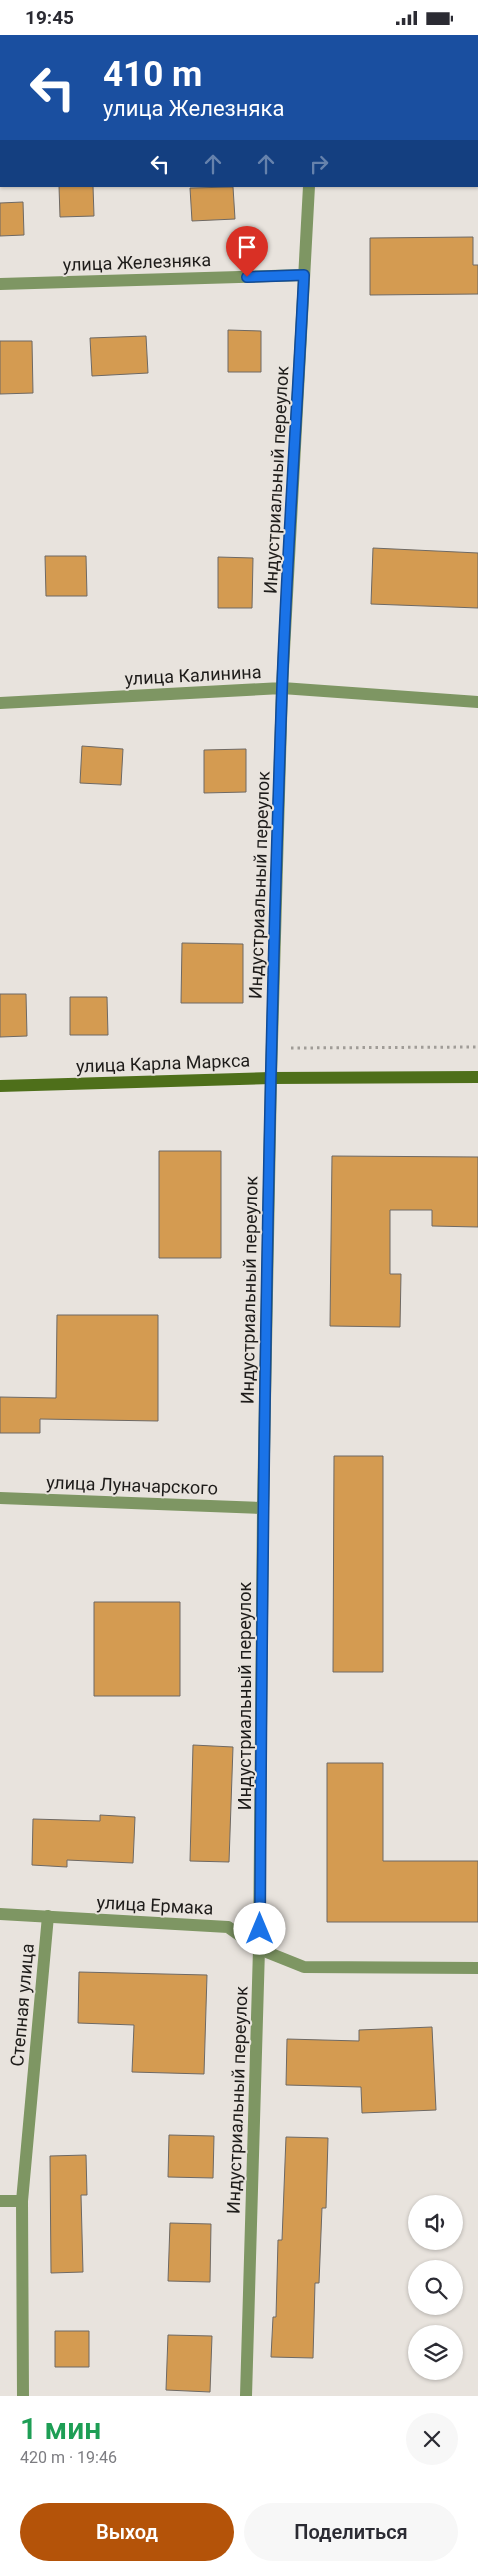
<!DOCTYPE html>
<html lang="ru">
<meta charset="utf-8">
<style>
:root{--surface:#fff;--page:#f7f7f7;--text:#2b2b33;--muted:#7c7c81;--accent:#b45309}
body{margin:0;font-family:Roboto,sans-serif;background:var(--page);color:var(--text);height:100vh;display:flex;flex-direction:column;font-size:19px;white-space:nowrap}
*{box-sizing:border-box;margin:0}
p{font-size:16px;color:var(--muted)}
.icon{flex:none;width:28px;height:28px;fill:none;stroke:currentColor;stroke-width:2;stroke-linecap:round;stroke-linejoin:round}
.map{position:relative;height:2361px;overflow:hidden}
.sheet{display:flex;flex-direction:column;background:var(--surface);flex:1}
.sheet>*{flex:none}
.hud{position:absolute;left:0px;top:0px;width:479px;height:152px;box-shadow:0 1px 4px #0004;background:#1a4fa0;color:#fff;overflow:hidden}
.buttons{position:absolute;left:408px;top:2160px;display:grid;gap:10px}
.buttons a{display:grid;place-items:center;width:55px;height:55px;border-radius:50%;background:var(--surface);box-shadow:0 1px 4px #0004;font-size:25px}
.pin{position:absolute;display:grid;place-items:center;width:42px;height:42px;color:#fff;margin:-51px -21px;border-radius:50% 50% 50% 0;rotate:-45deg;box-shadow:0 0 5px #0007}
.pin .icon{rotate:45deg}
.me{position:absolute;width:55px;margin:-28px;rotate:0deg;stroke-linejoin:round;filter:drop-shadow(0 0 4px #0008)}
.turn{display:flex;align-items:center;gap:18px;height:105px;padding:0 20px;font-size:22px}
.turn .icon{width:65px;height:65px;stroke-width:2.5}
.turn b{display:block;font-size:35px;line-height:42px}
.lanes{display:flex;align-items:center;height:48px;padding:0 20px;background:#0003;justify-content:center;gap:25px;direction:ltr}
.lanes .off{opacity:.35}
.round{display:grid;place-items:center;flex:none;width:52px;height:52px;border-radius:26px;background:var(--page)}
.headline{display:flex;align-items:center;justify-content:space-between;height:85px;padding:0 20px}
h1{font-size:30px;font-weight:600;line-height:38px;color:#1e9e55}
.cta{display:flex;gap:10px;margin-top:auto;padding:10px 20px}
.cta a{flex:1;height:58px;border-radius:30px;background:var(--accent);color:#fff;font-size:20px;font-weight:600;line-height:58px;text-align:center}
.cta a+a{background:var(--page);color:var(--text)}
.status{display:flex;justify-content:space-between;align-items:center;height:35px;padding:0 25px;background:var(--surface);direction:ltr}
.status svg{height:14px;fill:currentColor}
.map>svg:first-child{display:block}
.building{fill:#d49b51;stroke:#6e6964}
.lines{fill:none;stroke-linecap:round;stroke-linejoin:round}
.path{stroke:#a09c97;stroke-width:3;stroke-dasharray:2.5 4;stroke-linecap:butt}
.minor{stroke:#7e9663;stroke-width:12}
.tertiary{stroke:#7e9663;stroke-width:12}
.secondary{stroke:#4e6f1a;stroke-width:12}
.route-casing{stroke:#114b97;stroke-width:12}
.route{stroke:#1a73e8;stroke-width:9}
.labels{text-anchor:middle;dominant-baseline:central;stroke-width:4;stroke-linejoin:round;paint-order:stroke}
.street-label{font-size:18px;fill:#1e1c1a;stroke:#e8e3dd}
</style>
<div class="status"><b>19:45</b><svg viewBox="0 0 49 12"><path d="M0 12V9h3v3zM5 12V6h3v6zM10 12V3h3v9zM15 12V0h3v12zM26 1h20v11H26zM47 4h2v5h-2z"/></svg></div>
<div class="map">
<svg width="478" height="2361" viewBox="0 0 478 2361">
<rect width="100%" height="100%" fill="#e8e3dd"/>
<path class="building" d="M 59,151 L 93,151 L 94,181 L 60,182 Z
M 233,152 L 235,184 L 192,186 L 190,153 Z
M 23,167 L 24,200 L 0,201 L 0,168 Z
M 473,202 L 473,230 L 478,230 L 478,259 L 370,260 L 370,203 Z
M 228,295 L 261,296 L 261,337 L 228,337 Z
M 146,301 L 148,338 L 92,341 L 90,303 Z
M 0,306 L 32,306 L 33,358 L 0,359 Z
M 373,513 L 478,518 L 478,573 L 371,569 Z
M 45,521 L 86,521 L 87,561 L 46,561 Z
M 218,522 L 253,523 L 252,573 L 218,573 Z
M 82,711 L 123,714 L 121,750 L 80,748 Z
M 246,714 L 246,757 L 204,758 L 204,715 Z
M 182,908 L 243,909 L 243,968 L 181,968 Z
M 0,959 L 26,959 L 27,1001 L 0,1002 Z
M 70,962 L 107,962 L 108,1000 L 70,1000 Z
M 159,1116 L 221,1116 L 221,1223 L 159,1223 Z
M 332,1121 L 478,1122 L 478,1192 L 432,1191 L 432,1175 L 390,1175 L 390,1239 L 401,1239 L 400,1292 L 330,1291 Z
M 57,1280 L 158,1280 L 158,1386 L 40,1384 L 40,1398 L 0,1398 L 0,1362 L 56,1363 Z
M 334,1421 L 383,1421 L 383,1637 L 333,1637 Z
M 94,1567 L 180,1567 L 180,1661 L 94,1661 Z
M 193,1710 L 233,1712 L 229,1827 L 190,1826 Z
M 327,1728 L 383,1728 L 383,1826 L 478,1826 L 478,1887 L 327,1887 Z
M 100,1780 L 135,1782 L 133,1828 L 67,1825 L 67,1832 L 32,1830 L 33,1784 L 100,1786 Z
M 79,1937 L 207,1940 L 204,2039 L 132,2037 L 134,1990 L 78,1988 Z
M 432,1992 L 436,2075 L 362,2078 L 361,2052 L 286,2050 L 287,2004 L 359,2006 L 359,1995 Z
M 169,2100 L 214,2101 L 213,2143 L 168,2142 Z
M 286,2102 L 328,2103 L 326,2173 L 322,2173 L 319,2248 L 315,2248 L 313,2323 L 271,2322 L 273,2282 L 276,2282 L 278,2205 L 282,2205 Z
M 86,2120 L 87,2160 L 81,2160 L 83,2237 L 51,2238 L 50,2121 Z
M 170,2188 L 211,2189 L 210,2247 L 168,2246 Z
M 55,2296 L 89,2296 L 89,2332 L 55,2332 Z
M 168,2300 L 212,2301 L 210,2357 L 166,2355 Z"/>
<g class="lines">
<path class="path" d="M 291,1013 L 478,1012"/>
<path class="minor" d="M 317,1 L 317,0
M 0,249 L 304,240
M 0,668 L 282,653 L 478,667
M 0,1463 L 263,1473
M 0,2166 L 22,2166
M 23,2361 L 22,2166 L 48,1881
M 246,2361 L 259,1914 L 263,1473 L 271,1043 L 282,653 L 309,151"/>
<path class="tertiary" d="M 0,1879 L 228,1892 L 259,1914 L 304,1932 L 478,1933"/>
<path class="secondary" d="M 0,1051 L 271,1043 L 478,1042"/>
</g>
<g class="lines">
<g class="route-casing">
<path id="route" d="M 247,242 L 304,240 C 297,378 287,517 282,655 C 267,1068 262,1481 260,1894"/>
</g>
<use href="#route" class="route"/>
</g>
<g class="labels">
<g class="street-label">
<text transform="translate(137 227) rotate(-2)">улица Железняка</text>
<text transform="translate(276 445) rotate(-87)">Индустриальный переулок</text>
<text transform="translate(193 640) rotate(-3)">улица Калинина</text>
<text transform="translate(259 850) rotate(-88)">Индустриальный переулок</text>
<text transform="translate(163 1028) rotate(-2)">улица Карла Маркса</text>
<text transform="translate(249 1255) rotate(-89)">Индустриальный переулок</text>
<text transform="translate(132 1450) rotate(2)">улица Луначарского</text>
<text transform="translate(244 1661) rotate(-90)">Индустриальный переулок</text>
<text transform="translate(155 1870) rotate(3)">улица Ермака</text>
<text transform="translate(22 1970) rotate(-85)">Степная улица</text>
<text transform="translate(237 2065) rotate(-88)">Индустриальный переулок</text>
</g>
</g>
</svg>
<div class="buttons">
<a><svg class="icon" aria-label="sound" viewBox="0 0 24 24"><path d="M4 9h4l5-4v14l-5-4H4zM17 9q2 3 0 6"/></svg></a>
<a><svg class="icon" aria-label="search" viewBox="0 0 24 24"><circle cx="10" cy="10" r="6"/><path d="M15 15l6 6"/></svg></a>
<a><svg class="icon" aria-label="layers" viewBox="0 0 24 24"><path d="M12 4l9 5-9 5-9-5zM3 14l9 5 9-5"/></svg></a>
</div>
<div class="pin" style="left:247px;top:242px;background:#d93025"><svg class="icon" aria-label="arrive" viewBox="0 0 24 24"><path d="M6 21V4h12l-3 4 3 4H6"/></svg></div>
<svg class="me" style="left:260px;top:1894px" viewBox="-20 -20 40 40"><circle r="19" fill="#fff"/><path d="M0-13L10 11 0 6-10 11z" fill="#1a73e8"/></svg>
<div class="hud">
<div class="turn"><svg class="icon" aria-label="left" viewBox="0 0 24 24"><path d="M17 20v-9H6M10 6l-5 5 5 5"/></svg><div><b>410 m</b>улица Железняка</div></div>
<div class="lanes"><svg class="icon" aria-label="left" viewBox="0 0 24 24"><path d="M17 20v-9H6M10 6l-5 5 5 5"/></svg><svg class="icon off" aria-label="ahead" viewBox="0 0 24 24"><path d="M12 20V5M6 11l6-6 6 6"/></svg><svg class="icon off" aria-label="ahead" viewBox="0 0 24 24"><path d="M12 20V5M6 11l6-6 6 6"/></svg><svg class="icon off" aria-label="right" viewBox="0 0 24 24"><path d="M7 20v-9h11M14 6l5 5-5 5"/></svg></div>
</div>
</div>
<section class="sheet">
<div class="headline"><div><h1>1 мин</h1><p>420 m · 19:46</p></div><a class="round"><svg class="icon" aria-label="close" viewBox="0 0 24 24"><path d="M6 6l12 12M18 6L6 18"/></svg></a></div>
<div class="cta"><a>Выход</a><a>Поделиться</a></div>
</section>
